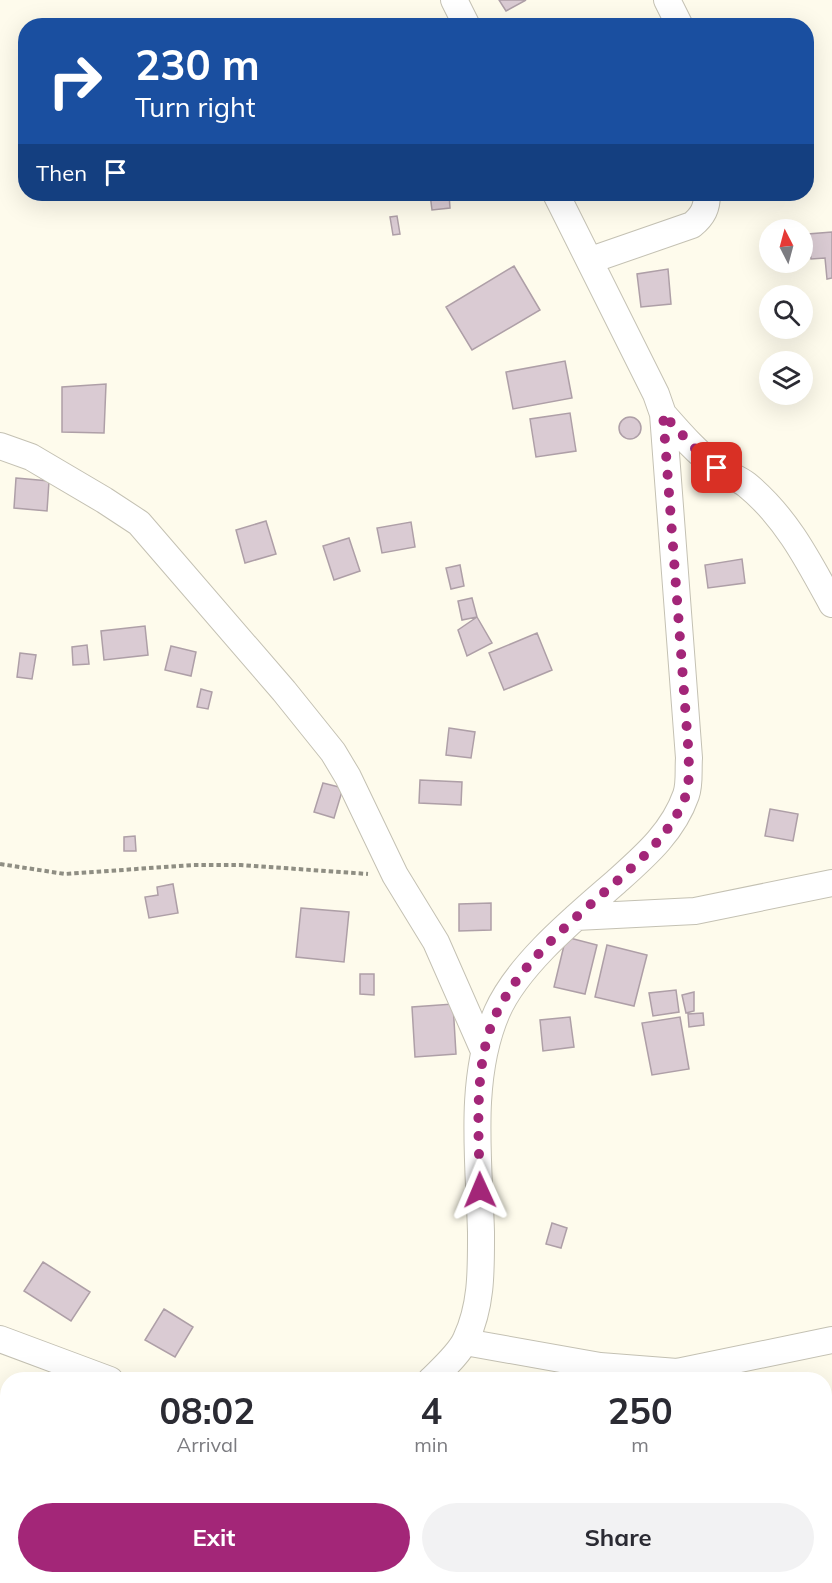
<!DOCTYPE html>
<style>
:root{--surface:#fff;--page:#f2f2f3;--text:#2b2b33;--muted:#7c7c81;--accent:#a32678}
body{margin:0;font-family:Mulish,sans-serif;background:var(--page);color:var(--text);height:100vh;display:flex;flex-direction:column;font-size:22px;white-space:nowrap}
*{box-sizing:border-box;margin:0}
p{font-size:20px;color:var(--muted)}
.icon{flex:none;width:33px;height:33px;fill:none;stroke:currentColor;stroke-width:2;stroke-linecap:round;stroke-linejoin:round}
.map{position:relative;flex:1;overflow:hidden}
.side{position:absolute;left:0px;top:1372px;width:832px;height:212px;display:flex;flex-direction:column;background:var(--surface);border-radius:24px 24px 0 0;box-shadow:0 6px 24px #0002}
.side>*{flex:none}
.banner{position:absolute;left:18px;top:18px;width:796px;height:183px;border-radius:24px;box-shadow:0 6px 24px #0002;background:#1a4fa0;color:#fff;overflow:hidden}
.needle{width:39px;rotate:354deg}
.buttons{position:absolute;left:759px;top:219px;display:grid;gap:12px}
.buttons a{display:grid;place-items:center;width:54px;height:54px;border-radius:50%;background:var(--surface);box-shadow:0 6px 24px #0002;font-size:30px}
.pin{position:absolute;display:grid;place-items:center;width:51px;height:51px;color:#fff;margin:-26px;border-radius:12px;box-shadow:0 3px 9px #0006}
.me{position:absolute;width:66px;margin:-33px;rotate:359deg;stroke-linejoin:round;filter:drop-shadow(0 0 4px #0008)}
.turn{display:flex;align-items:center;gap:21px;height:126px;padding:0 18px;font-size:27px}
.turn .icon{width:78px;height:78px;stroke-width:2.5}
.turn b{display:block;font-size:42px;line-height:51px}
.then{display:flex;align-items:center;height:57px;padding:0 18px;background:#0003;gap:12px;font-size:22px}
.eta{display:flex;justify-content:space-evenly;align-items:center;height:102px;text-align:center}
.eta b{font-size:36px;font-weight:700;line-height:42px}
.cta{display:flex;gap:12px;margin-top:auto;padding:12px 18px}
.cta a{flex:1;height:69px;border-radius:36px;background:var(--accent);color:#fff;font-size:24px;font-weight:700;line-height:69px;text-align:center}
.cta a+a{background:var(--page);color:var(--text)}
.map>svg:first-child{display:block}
.building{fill:#dacbd3;stroke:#ae9fa7;stroke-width:1.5}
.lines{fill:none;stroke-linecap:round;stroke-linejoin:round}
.minor-casing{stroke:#c4c1b3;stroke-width:28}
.path{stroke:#8f8e83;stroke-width:4;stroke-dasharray:4.5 3;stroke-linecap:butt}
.minor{stroke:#fff;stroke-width:26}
.route{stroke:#a32678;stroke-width:10;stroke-dasharray:0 18}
</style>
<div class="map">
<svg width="832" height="1583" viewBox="0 0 832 1583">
<rect width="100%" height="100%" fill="#fefbec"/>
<path class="building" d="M 499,0 L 526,0 L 506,11 Z
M 430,194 L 449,194 L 450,208 L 432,210 Z
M 397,216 L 400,234 L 393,235 L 390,217 Z
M 832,232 L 832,278 L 827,279 L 825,258 L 811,259 L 808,234 Z
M 514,266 L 540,310 L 472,350 L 446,307 Z
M 668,269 L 671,304 L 641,307 L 637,274 Z
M 565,361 L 572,398 L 513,409 L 506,372 Z
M 106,384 L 104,433 L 62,432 L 62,387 Z
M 570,413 L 576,451 L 536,457 L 530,419 Z
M619 428a11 11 0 1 1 22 0a11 11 0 1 1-22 0Z
M 16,478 L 49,481 L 47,511 L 14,508 Z
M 266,521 L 276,554 L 245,563 L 236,530 Z
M 411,522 L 415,547 L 382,553 L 377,528 Z
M 349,538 L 360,571 L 334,580 L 323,546 Z
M 742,559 L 745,583 L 708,588 L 705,565 Z
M 460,565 L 464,586 L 451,589 L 446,568 Z
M 472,598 L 477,617 L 462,620 L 458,601 Z
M 477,617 L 492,643 L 467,656 L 458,630 Z
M 145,626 L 148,655 L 104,660 L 101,631 Z
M 537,633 L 552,670 L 504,690 L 489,653 Z
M 87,645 L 89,664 L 73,665 L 72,647 Z
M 171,646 L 196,652 L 191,676 L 165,670 Z
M 20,653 L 36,655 L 32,679 L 17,677 Z
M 201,689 L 212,692 L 208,709 L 197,707 Z
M 449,728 L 475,732 L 471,758 L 446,755 Z
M 420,780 L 462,782 L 461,805 L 419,803 Z
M 323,783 L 343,788 L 334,818 L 314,812 Z
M 770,809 L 798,814 L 793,841 L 765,836 Z
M 135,836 L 136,851 L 124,851 L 124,837 Z
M 173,884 L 178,913 L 149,918 L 145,897 L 158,895 L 157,887 Z
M 491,903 L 491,930 L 459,931 L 459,904 Z
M 301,908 L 349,912 L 344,962 L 296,957 Z
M 566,937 L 597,945 L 585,994 L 554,987 Z
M 607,945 L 647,955 L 634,1006 L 595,997 Z
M 360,974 L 374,974 L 374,995 L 360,994 Z
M 676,990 L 679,1012 L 653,1016 L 649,993 Z
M 694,992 L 694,1011 L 686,1013 L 682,995 Z
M 453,1004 L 456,1054 L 415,1057 L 412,1007 Z
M 703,1013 L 704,1025 L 689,1027 L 688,1014 Z
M 570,1017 L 574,1047 L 543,1051 L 540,1020 Z
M 680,1017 L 689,1069 L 652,1075 L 642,1023 Z
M 552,1223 L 567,1228 L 561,1248 L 546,1244 Z
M 43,1262 L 90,1292 L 71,1321 L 24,1291 Z
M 164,1309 L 193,1327 L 175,1357 L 145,1340 Z"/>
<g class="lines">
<g class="minor-casing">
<path id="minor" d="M 454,0 L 467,26
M 667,0 L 680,26
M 591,260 L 692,225 C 703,216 707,208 707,194
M 663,414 C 679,432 695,451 715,466 C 724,474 737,477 747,485 C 786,517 808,560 832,604
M 0,446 L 31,457 L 104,500 L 139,523 L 284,691 L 333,752 L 348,777 L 395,875 L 436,942 L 484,1051
M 576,917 L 695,911 L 832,883
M 0,1339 L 110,1380
M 465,1342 L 600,1366 L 677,1372 L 832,1340
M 431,1380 C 442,1369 460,1353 466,1339 C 482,1305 481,1269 481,1232 C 479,1161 468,1079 497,1012 C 518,964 577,916 616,882 C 645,856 673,832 686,795 C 690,784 688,770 689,758 L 663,414 L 656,394 L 556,194
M 346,1576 L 346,1583"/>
</g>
<path class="path" d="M 0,864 L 65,874 L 193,865 L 241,865 L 368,874"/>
<use href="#minor" class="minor"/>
</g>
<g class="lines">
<path class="route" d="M 480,1190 C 479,1134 472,1061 498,1010 C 523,962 568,924 608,889 C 639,861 671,835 686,795 C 690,784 688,770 689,758 L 663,414 L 701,455 L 717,468"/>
</g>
</svg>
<div class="buttons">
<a><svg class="needle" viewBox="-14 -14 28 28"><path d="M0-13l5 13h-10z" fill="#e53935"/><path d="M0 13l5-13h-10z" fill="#7c7c81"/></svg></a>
<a><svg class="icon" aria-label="search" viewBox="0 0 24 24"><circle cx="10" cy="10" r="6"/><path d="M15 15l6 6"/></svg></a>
<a><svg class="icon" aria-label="layers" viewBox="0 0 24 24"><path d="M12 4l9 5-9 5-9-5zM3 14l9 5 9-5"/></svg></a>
</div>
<div class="pin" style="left:717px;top:468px;background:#d93025"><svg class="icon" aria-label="arrive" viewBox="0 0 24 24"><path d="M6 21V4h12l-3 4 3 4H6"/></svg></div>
<svg class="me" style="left:480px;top:1190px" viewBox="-20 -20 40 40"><path d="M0-17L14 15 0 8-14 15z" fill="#a32678" stroke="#fff" stroke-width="4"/></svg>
<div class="banner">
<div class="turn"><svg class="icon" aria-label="right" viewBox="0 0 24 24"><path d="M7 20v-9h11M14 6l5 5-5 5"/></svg><div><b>230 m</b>Turn right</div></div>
<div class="then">Then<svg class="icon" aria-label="arrive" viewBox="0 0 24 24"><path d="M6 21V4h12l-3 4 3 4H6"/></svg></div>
</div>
<section class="side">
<div class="eta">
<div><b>08:02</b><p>Arrival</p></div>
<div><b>4</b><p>min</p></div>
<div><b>250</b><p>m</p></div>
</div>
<div class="cta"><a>Exit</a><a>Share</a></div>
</section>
</div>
